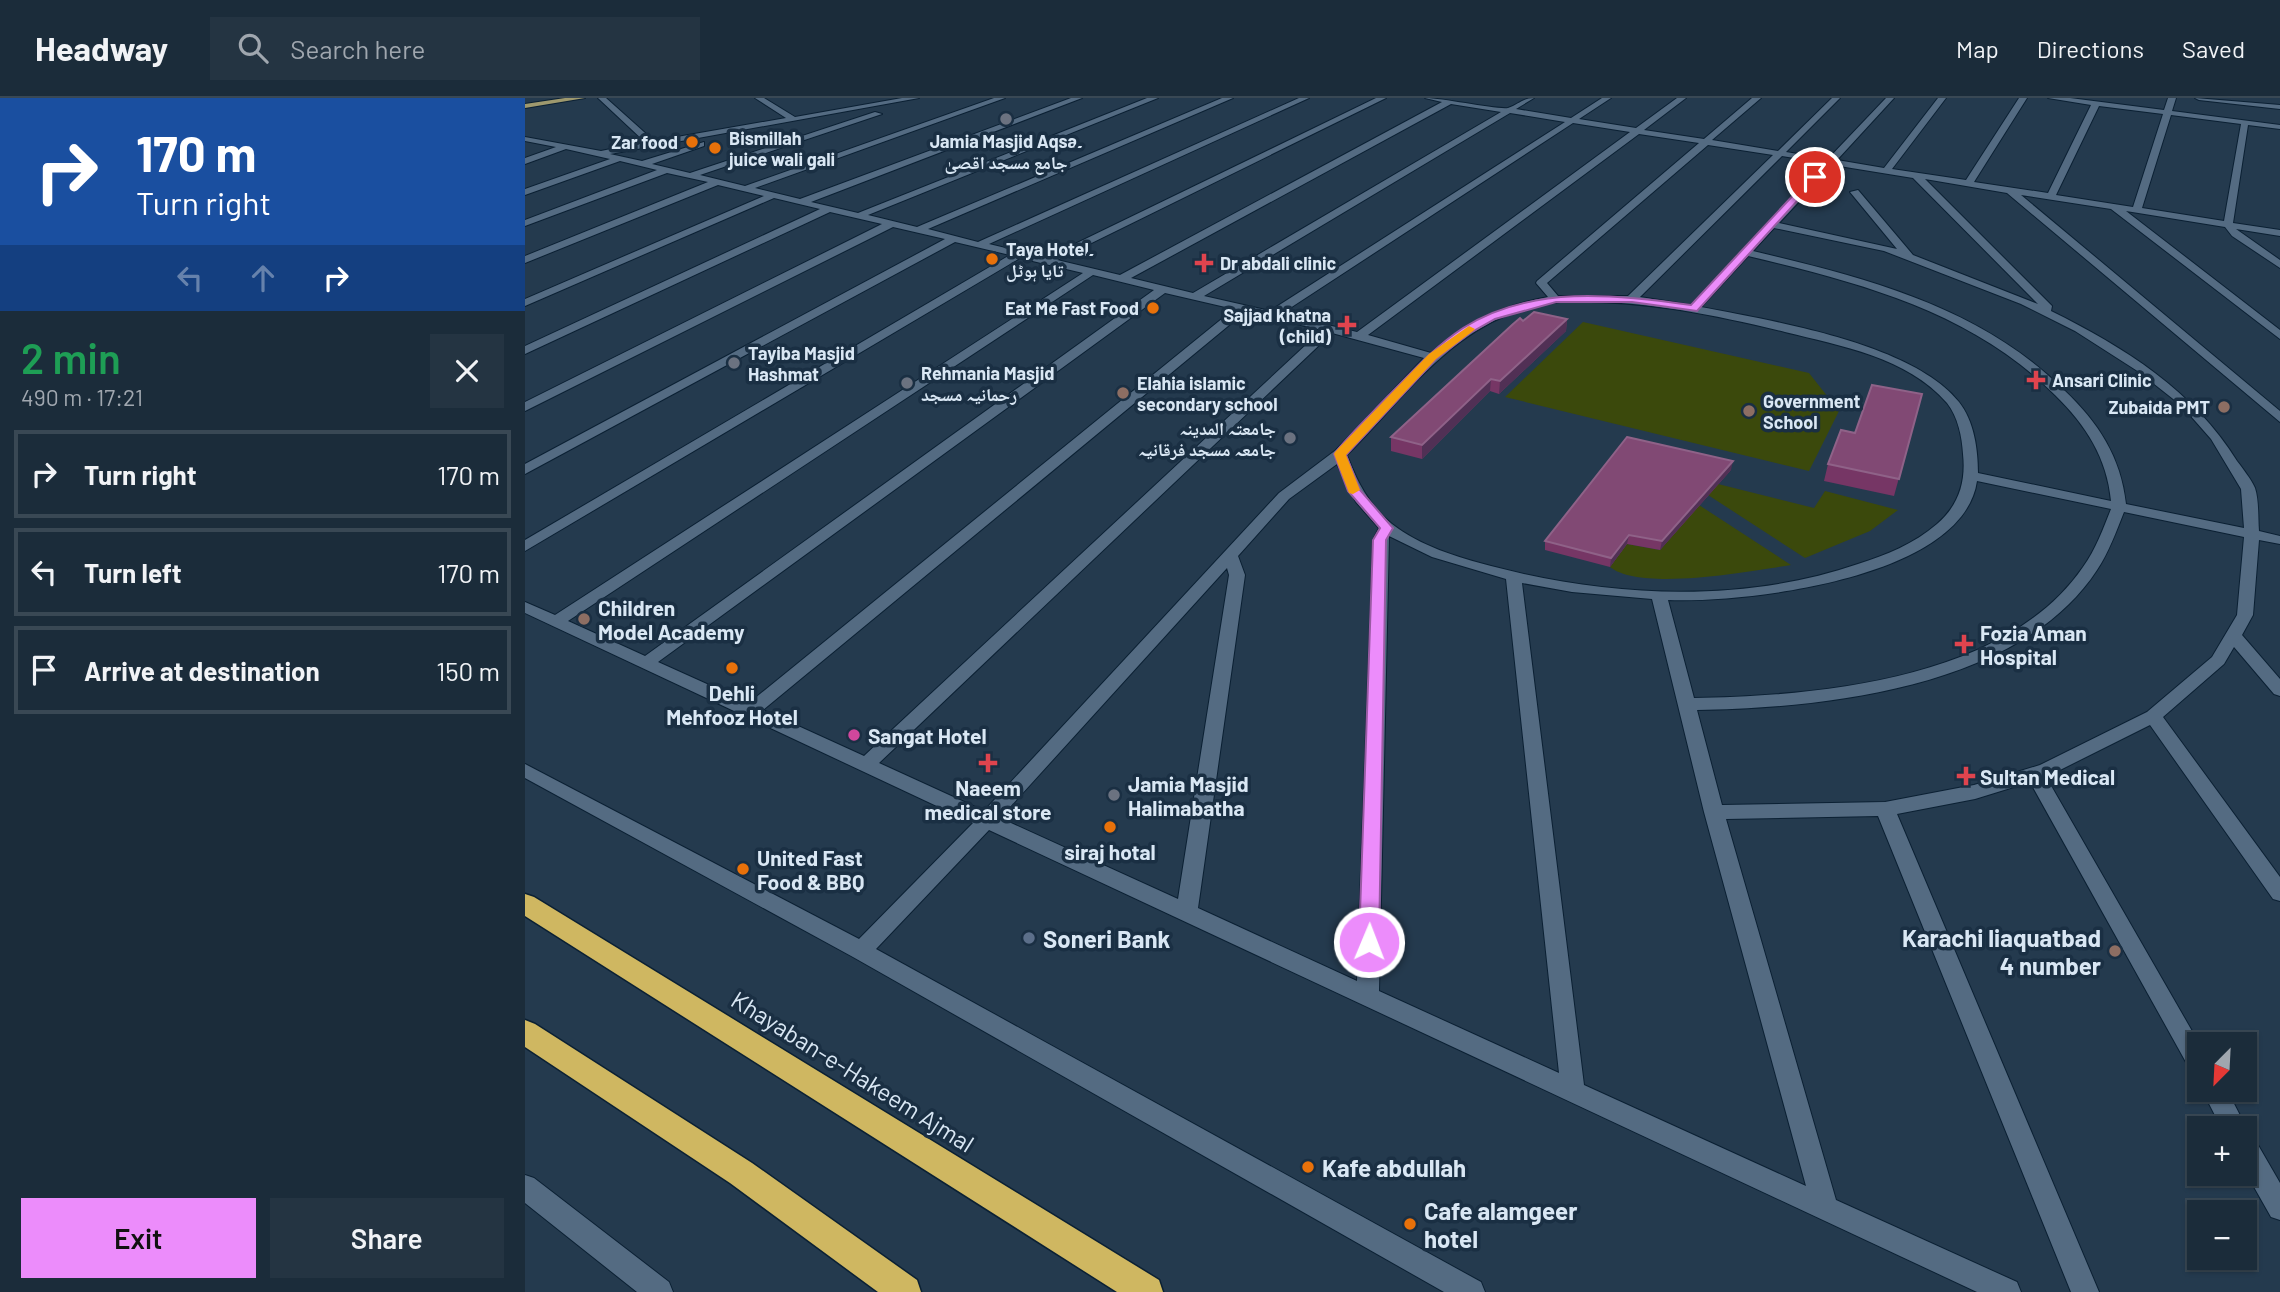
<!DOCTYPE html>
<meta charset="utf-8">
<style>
:root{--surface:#1b2c3a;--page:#243442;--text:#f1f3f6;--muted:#a0a7af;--line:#394854;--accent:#ec8cfb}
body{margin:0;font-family:Barlow,"Noto Naskh Arabic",sans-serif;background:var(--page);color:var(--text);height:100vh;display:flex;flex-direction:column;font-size:26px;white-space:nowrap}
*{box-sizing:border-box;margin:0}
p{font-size:23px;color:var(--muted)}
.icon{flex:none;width:38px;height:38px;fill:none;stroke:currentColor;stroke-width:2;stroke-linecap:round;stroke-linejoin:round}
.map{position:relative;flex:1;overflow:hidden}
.sheet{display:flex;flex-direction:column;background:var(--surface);width:525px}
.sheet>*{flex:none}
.banner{background:#1a4fa0;color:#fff;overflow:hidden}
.needle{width:46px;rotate:204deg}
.buttons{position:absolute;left:1662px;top:934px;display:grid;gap:14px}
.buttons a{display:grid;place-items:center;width:70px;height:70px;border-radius:0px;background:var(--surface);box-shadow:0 2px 5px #0004,0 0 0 2px var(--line);font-size:35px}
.pin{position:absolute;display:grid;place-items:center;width:60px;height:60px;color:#fff;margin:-30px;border:4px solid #fff;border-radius:50%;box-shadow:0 2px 7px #0007}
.me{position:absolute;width:77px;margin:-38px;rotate:1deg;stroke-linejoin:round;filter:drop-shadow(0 0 5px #0008)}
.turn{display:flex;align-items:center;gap:24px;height:147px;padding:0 21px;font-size:32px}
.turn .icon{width:91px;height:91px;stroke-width:2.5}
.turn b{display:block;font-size:49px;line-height:60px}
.lanes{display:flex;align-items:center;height:66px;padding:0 21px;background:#0003;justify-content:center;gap:35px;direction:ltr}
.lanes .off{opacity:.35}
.round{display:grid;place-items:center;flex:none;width:74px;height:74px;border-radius:0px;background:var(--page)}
.head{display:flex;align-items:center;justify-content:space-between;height:119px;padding:0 21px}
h1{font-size:42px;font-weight:600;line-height:52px;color:#1e9e55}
.action{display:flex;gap:14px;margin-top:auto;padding:14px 21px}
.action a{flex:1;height:80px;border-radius:0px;background:var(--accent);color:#111;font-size:28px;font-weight:600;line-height:80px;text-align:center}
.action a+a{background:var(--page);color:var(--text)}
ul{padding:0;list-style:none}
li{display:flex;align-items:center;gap:21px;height:88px;margin:0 14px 10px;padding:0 7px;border:4px solid var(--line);border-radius:0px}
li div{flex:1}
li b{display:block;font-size:26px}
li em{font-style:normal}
header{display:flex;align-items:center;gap:42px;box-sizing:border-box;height:98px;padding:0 35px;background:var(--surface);border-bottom:2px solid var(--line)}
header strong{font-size:33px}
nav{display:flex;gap:38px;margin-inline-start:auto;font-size:24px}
.search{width:490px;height:63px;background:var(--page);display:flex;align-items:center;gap:18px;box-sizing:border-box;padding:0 24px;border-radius:0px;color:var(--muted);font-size:26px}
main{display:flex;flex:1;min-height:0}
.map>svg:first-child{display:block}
.green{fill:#3b490c}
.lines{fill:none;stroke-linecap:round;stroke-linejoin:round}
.minor-casing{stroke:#0b2033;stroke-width:2}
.major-casing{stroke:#0b2033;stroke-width:2}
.highway-casing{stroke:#0b2033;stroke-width:3}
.minor{fill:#546b82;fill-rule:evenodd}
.major{fill:#9e996e;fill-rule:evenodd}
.highway{fill:#cfb761;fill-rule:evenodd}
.wall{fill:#763665}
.shaded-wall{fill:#513055}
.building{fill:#814974;stroke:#8f6288;stroke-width:2}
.route{fill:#ec8cfb;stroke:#995ba3;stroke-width:2}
.slow{fill:#f59e0b}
.worship-dot{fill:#6b7280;stroke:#1a2f43;stroke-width:2.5}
.food-dot{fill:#e8710a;stroke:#1a2f43;stroke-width:2.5}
.health-dot{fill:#e0444e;stroke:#1a2f43;stroke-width:2.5}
.education-dot{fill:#8d6e63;stroke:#1a2f43;stroke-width:2.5}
.hotel-dot{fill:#d1479c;stroke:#1a2f43;stroke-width:2.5}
.service-dot{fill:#5c6f8a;stroke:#1a2f43;stroke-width:2.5}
.labels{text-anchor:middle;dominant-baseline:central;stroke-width:7;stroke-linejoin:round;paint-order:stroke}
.far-poi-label{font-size:18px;font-weight:bold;fill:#d9e7f4;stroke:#1a2f43;text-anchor:start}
.poi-label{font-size:21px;font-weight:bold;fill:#d9e7f4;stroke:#1a2f43;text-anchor:start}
.near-poi-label{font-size:24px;font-weight:bold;fill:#d9e7f4;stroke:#1a2f43;text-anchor:start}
.near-street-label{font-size:24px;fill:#d9e7f4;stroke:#1a2f43}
</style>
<header>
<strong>Headway</strong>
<div class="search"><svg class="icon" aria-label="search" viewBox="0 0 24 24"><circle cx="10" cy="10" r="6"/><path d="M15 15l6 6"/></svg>Search here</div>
<nav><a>Map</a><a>Directions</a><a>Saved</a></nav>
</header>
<main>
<section class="sheet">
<div class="banner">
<div class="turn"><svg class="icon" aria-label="right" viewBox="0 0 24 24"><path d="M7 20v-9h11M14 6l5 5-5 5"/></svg><div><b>170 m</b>Turn right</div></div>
<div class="lanes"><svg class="icon off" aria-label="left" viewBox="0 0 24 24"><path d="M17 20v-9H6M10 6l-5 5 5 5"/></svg><svg class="icon off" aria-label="ahead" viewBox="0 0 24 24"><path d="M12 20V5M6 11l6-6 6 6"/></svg><svg class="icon" aria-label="right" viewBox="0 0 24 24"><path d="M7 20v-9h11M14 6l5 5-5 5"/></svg></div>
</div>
<div class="head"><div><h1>2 min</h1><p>490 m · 17:21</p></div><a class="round"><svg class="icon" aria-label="close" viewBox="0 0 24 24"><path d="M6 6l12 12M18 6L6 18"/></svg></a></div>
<ul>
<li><svg class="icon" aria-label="right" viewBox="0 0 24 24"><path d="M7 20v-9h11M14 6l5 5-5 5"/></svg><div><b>Turn right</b></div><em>170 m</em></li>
<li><svg class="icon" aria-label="left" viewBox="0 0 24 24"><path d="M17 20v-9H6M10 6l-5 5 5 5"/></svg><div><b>Turn left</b></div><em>170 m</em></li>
<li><svg class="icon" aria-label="arrive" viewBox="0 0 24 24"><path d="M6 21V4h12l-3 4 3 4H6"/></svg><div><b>Arrive at destination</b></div><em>150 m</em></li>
</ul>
<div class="action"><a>Exit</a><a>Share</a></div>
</section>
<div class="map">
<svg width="1755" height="1194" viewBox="0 0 1755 1194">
<rect width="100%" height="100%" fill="#243a4e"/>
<path class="green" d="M 1058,224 L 1284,275 L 1314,313 L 1284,373 L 980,299 Z
M 1193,386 L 1289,410 L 1300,393 L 1373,412 L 1345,433 L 1280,460 L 1183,397 Z
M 1174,407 L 1266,467 C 1227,473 1116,494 1085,469 L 1102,446 L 1135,452 Z"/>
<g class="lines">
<g class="minor-casing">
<path id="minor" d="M 73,0 L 81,0 L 129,43 L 261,20 L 230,0 L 239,0 L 270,19 L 377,0 L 394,0 L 85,56 L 117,63 L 179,44 L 179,48 L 127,66 L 165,75 L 350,14 L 357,16 L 175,77 L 220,88 L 469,0 L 480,0 L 230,90 L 275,101 L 546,0 L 557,0 L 286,104 L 333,115 L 622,0 L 633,0 L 343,117 L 392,129 L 697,0 L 708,0 L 403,131 L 453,144 L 774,0 L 784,0 L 464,146 L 521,160 L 851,0 L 861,0 L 532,162 L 595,177 L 917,4 L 900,0 C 918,0 973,12 983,10 C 993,7 997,0 1009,0 L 991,11 L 1046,20 L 1077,0 L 1086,0 L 1054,21 L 1111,30 L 1152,0 L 1161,0 L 1119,32 L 1179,41 L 1227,0 L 1236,0 L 1187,42 L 1253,53 L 1307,0 L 1315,0 L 1261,54 L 1303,61 L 1361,0 L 1369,0 L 1312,62 L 1359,70 L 1413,0 L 1421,0 L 1367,71 L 1441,82 L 1494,0 L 1502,0 L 1449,84 L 1523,95 L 1566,7 L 1523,0 L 1545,0 L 1639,12 L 1643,0 L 1651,0 L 1647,13 L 1755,27 L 1755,31 L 1723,27 L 1708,125 L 1755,132 L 1755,138 L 1711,131 L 1755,162 L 1755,170 L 1707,138 L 1700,129 L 1601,113 L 1755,232 L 1755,241 L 1586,111 L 1496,97 L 1755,313 L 1755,324 L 1482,95 L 1400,81 L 1527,208 L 1526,213 C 1599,249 1669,293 1712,363 C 1718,371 1726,381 1730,390 C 1734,402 1733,420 1734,433 L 1755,438 L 1755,446 L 1734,442 L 1728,517 L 1717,537 L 1755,581 L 1755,598 L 1749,596 L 1709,549 L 1699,566 L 1638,619 L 1755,779 L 1755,803 L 1748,801 L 1625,627 L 1521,679 L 1675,947 L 1675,978 L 1667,975 L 1505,684 L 1450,701 L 1372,716 L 1574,1194 L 1546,1194 L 1353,718 L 1201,721 L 1311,1102 L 1492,1184 L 1496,1194 L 1452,1194 L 464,732 L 351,851 L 956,1184 L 960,1194 L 919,1194 L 328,859 L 0,680 L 0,666 L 334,841 L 448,725 L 0,515 L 0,504 L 30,517 L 558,175 L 495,160 L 0,453 L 0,442 L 485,157 L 430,144 L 0,376 L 0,366 L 420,141 L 368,129 L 0,313 L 0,304 L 357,126 L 305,114 L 0,256 L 0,248 L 295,111 L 249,100 L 0,208 L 0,201 L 239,98 L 193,87 L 0,165 L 0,158 L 183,84 L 142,75 L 0,128 L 0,122 L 132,72 L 95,63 L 0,97 L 0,91 L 85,61 L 41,51 L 0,66 L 0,60 L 31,49 L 0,43 L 0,39 L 76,53 L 120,44 ZM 926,6 L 976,14 L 668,195 L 606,180 ZM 1574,8 L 1638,16 L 1608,109 L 1531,97 ZM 985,15 L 1040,24 L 745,213 L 679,198 ZM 1646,17 L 1716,26 L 1699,123 L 1617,110 ZM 1048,25 L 1105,34 L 832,234 L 756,216 ZM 1114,36 L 1174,45 L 1012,183 L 1011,185 L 1023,199 C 978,207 939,225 906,255 L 843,237 ZM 1183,47 L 1248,57 L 1103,198 L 1033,198 L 1022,185 ZM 1257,58 L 1299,65 L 1166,207 L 1115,199 ZM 1308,67 L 1388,80 L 1513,206 L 1388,157 L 1333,92 L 1325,94 L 1372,151 L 1254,125 ZM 1249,130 L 1359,153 L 1496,206 L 1550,233 L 1614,274 L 1657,308 L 1686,341 L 1716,391 L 1719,430 L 1601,406 C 1596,359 1573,324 1539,292 C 1454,208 1341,180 1228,153 ZM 1223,158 C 1335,185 1446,213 1530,297 C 1561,327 1582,360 1586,403 L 1453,375 C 1453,351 1449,323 1434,304 C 1387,245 1248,223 1176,209 ZM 568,177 L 629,192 L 120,558 L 43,523 ZM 640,195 L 709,211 L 224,605 L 133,564 ZM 1035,204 C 1112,201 1185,216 1260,234 C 1316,248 1382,259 1422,305 C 1433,319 1437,339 1438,356 C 1441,384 1434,407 1412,426 C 1389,446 1361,457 1333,466 C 1216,506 1084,499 966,468 C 932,459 895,448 867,426 C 844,408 832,383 822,357 C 886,293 937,213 1035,204 ZM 720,214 L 797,232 L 339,658 L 238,612 ZM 807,235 L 899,260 L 811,352 L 754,395 L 459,713 L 354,665 ZM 812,366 L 831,404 L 854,430 L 848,442 L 832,883 L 673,810 L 720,477 L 713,458 L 764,401 ZM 1452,383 L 1586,411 C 1578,431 1571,451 1558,469 C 1481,582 1293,598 1169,600 L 1143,502 C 1220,505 1438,481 1452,383 ZM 1599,414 L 1719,439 L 1712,517 L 1687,559 L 1622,614 L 1515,667 L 1449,687 L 1360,704 L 1197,707 L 1172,612 C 1299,610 1495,590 1572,472 C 1584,454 1591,434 1599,414 ZM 864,438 L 907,459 L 981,481 L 1034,975 L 854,893 ZM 702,470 L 704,477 L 653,801 L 475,720 ZM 997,485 L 1047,494 L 1127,501 L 1179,714 L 1281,1088 L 1059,987 Z
M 1670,0 L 1755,7 L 1755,11 L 1674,2 Z
M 1677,992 L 1702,992 L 1722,1031 L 1720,1036 L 1720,1031 L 1697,1031 Z
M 1720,1037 L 1729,1040 L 1755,1085 L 1755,1122 L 1746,1119 L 1720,1073 Z
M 0,1077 L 9,1080 L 144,1184 L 148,1194 L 112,1194 L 0,1105 Z"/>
</g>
<g class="major-casing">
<path id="major" d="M 40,0 L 60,0 L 0,10 L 0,6 Z"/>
</g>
<g class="highway-casing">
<path id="highway" d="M 0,796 L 9,799 L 634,1182 L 638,1194 L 592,1194 L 0,818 Z
M 0,922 L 10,926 L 227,1065 L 392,1182 L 396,1194 L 353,1194 L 205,1085 L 0,949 Z"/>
</g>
<use href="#minor" class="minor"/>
<use href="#major" class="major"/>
<use href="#highway" class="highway"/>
</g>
<path class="wall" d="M 1042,221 L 1041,233 L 974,296 L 965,293 L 897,361 L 866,353 L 866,339 Z
M 1397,296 L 1369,398 L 1299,383 L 1303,366 Z
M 1206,372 L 1135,452 L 1102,446 L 1085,469 L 1020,452 L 1020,443 Z"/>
<path class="shaded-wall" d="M 1042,221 L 1041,233 L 974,296 L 975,283 Z
M 966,281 L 965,293 L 897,361 L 897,347 Z
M 1208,363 L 1206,372 L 1135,452 L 1137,443 Z
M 1104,437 L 1102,446 L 1085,469 L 1086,460 Z"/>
<path class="building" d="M 1009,214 L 1042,221 L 975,283 L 966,281 L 897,347 L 866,339 L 987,227 L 995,220 L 998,223 Z
M 1347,287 L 1397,296 L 1374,381 L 1303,366 L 1316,332 L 1330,335 Z
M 1102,339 L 1208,363 L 1137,443 L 1104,437 L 1086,460 L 1020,443 Z"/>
<path class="route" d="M 1287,77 L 1294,79 L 1172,213 L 1107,204 L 1031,204 L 970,221 L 945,235 L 911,261 L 821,357 L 835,392 L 868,430 L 861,442 L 854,844 L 851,849 L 844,851 L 837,849 L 834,844 L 848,442 L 855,430 L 823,393 L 809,356 C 825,336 845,317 863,298 C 887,274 909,249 938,230 C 1006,187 1090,196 1166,207 Z"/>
<path class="slow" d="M 944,228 L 950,231 L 948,233 L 911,261 L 821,357 L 835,392 L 828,396 L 824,395 L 809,356 L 810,354 L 904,256 Z"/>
<g class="worship-dot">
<circle cx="481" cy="21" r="7"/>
<circle cx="209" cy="265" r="7"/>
<circle cx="382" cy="285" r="7"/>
<circle cx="765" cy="340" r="7"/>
<circle cx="589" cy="697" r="7"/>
</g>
<g class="food-dot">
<circle cx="167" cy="44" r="7"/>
<circle cx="190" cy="50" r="7"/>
<circle cx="467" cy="161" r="7"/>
<circle cx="628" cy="210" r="7"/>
<circle cx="207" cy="570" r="7"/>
<circle cx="585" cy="729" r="7"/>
<circle cx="218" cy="771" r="7"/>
<circle cx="783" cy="1069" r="7"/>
<circle cx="885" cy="1126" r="7"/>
</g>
<g class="health-dot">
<path d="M675.5 154.5h7v7h7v7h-7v7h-7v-7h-7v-7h7z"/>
<path d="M818.5 216.5h7v7h7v7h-7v7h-7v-7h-7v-7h7z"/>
<path d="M1507.5 271.5h7v7h7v7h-7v7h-7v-7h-7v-7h7z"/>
<path d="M1435.5 535.5h7v7h7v7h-7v7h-7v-7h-7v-7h7z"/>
<path d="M459.5 654.5h7v7h7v7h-7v7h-7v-7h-7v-7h7z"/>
<path d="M1437.5 667.5h7v7h7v7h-7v7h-7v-7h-7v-7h7z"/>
</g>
<g class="education-dot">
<circle cx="598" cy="295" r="7"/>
<circle cx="1699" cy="309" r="7"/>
<circle cx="1224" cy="313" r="7"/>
<circle cx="59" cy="521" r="7"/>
<circle cx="1590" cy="853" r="7"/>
</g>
<circle class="hotel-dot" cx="329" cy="637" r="7"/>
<circle class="service-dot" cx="504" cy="840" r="7"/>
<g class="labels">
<g class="far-poi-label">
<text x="204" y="40">Bismillah<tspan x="204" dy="21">juice wali gali</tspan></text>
<text x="481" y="43" text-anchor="middle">Jamia Masjid Aqsa۔<tspan x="481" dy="21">جامع مسجد اقصیٰ</tspan></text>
<text x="153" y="44" text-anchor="end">Zar food</text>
<text x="481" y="151">Taya Hotel۔<tspan x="481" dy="21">تایا ہوٹل</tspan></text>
<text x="695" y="165">Dr abdali clinic</text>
<text x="614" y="210" text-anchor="end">Eat Me Fast Food</text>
<text x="806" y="217" text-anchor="end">Sajjad khatna<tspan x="806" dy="21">(child)</tspan></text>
<text x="223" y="255">Tayiba Masjid<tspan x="223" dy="21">Hashmat</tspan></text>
<text x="396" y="275">Rehmania Masjid<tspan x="396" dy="21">رحمانیہ مسجد</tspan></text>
<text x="1527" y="282">Ansari Clinic</text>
<text x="612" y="285">Elahia islamic<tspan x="612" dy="21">secondary school</tspan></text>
<text x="1238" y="303">Government<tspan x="1238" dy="21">School</tspan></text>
<text x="1685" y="309" text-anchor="end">Zubaida PMT</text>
<text x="751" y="330" text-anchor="end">جامعتہ المدینہ<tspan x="751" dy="21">جامعہ مسجد فرقانیہ</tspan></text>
</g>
<g class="poi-label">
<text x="73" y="509">Children<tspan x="73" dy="24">Model Academy</tspan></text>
<text x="1455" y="534">Fozia Aman<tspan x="1455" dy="24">Hospital</tspan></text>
<text x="207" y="594" text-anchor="middle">Dehli<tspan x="207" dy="24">Mehfooz Hotel</tspan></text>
<text x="343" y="637">Sangat Hotel</text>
<text x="1455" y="678">Sultan Medical</text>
<text x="603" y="685">Jamia Masjid<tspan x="603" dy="24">Halimabatha</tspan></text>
<text x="463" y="689" text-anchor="middle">Naeem<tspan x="463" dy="24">medical store</tspan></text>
<text x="585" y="753" text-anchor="middle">siraj hotal</text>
<text x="232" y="759">United Fast<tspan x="232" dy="24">Food &amp; BBQ</tspan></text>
</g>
<g class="near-poi-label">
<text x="1576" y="839" text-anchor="end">Karachi liaquatbad<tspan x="1576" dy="28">4 number</tspan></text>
<text x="518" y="840">Soneri Bank</text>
<text x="797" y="1069">Kafe abdullah</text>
<text x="899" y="1112">Cafe alamgeer<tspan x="899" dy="28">hotel</tspan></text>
</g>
<g class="near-street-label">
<text transform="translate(328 973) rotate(32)">Khayaban-e-Hakeem Ajmal</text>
</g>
</g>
</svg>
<div class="buttons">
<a><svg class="needle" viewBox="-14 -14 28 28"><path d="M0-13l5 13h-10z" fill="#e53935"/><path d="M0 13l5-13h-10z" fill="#a0a7af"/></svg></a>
<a>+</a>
<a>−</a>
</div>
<div class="pin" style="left:1290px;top:79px;background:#d93025"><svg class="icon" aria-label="arrive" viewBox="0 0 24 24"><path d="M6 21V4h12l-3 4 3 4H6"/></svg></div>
<svg class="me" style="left:844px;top:844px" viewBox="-20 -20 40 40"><circle r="17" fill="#ec8cfb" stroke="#fff" stroke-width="3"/><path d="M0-11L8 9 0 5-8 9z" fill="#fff"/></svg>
</div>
</main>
